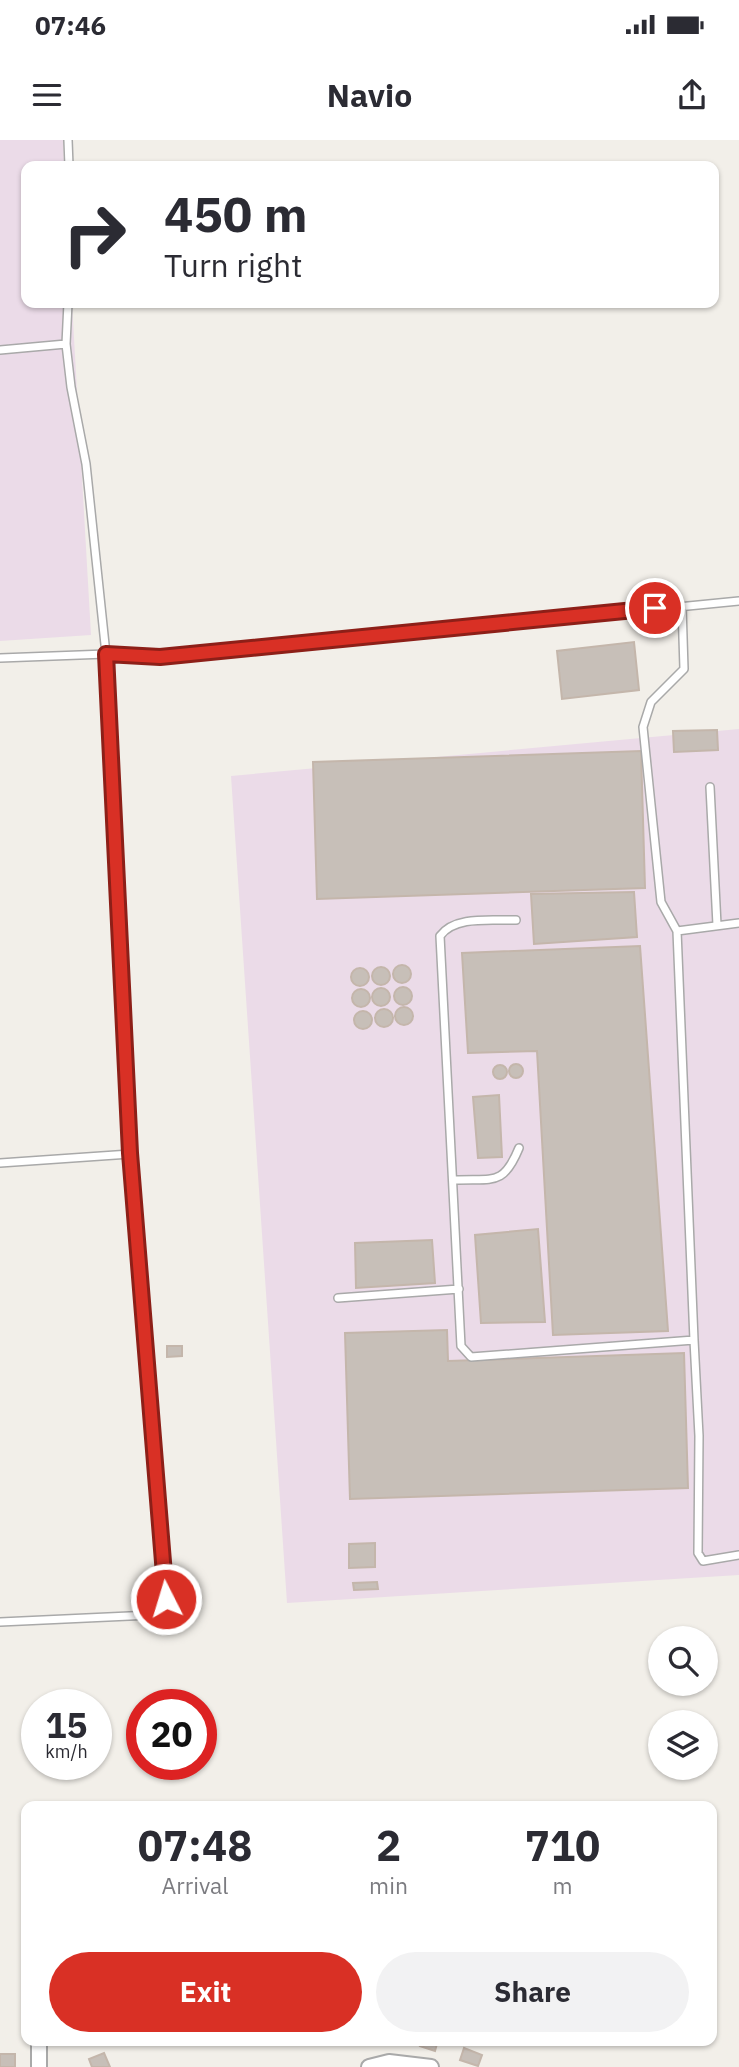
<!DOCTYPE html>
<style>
:root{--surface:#fff;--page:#f2f2f3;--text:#2b2b33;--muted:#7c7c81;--accent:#d93025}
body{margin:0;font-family:"IBM Plex Sans",sans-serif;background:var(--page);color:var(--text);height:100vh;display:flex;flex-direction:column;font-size:26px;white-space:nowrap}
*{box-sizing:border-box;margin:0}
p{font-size:23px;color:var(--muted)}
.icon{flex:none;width:38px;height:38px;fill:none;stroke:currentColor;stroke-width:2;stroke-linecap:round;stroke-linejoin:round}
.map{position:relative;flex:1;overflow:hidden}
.panel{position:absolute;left:21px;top:1661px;width:696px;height:245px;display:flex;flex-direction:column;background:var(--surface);border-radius:14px;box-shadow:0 2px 5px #0004}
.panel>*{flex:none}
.guide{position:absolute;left:21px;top:21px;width:698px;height:147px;border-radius:14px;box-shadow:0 2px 5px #0004;background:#fff;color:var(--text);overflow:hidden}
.buttons{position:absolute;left:648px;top:1486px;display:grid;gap:14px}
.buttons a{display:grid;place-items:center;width:70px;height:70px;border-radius:50%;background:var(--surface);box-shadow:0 2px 5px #0004;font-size:35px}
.speed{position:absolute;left:21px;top:1549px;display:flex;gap:14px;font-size:35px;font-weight:700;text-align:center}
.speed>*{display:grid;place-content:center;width:91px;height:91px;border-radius:50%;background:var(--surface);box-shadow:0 2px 5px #0004;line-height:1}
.speed small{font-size:18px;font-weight:400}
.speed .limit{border:10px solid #d22;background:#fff;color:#111}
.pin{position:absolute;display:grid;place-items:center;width:60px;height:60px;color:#fff;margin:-30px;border:4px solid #fff;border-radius:50%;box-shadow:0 2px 7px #0007}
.me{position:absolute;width:77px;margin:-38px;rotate:355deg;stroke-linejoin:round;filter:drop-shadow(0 0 5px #0008)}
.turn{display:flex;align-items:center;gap:24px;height:147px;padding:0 28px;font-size:32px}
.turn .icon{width:91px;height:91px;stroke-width:2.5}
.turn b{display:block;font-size:49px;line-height:60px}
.eta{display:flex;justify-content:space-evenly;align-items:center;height:119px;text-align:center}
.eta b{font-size:42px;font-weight:800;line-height:49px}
.action{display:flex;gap:14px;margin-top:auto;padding:14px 28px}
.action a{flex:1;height:80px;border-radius:42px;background:var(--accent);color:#fff;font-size:28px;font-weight:800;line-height:80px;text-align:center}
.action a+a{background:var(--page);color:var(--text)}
.status{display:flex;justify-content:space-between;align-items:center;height:49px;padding:0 35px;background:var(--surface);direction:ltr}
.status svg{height:19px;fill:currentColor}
header{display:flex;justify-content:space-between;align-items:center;height:91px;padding:0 28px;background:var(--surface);font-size:32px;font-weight:800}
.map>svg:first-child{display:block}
.industrial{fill:#ebdbe8}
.building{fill:#c7bfb8;stroke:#c4b6ab;stroke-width:2}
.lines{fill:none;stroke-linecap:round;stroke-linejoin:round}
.service-casing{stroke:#a9a9a9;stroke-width:10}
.minor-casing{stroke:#a9a9a9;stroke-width:18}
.service{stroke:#fff;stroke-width:7}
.minor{stroke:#fff;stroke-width:14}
.route-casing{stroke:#8d1f18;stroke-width:18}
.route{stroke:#d93025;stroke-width:12}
</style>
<div class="status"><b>07:46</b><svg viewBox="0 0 49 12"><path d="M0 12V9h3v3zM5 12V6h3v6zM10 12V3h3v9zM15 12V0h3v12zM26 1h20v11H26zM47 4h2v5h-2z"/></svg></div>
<header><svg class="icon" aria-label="menu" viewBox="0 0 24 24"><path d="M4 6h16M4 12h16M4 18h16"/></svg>Navio<svg class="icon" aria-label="share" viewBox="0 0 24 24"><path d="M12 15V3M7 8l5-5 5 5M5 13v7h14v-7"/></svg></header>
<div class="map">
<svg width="739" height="1927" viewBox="0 0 739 1927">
<rect width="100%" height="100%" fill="#f2efe9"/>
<path class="industrial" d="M 0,0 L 63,0 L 64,26 L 26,26 L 26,163 L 72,163 L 91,495 L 0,501 Z
M 739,589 L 739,1435 L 287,1463 L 231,636 Z"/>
<path class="building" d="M 634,502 L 639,550 L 562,559 L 557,511 Z
M 717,590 L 718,610 L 674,612 L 673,591 Z
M 641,611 L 645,748 L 317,759 L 313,622 Z
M 634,752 L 637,797 L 534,804 L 531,754 Z
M 640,806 L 668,1191 L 553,1195 L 537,911 L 468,913 L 462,813 Z
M393 834a9 9 0 1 1 18 0a9 9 0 1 1-18 0Z
M372 836a9 9 0 1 1 18 0a9 9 0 1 1-18 0Z
M351 837a9 9 0 1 1 18 0a9 9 0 1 1-18 0Z
M394 856a9 9 0 1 1 18 0a9 9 0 1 1-18 0Z
M372 857a9 9 0 1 1 18 0a9 9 0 1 1-18 0Z
M352 858a9 9 0 1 1 18 0a9 9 0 1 1-18 0Z
M395 876a9 9 0 1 1 18 0a9 9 0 1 1-18 0Z
M375 878a9 9 0 1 1 18 0a9 9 0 1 1-18 0Z
M354 880a9 9 0 1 1 18 0a9 9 0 1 1-18 0Z
M509 931a7 7 0 1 1 14 0a7 7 0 1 1-14 0Z
M493 932a7 7 0 1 1 14 0a7 7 0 1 1-14 0Z
M 499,955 L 502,1017 L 478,1018 L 473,957 Z
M 538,1089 L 545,1182 L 481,1183 L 475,1095 Z
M 432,1100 L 435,1143 L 356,1148 L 355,1103 Z
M 447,1190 L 448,1221 L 684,1213 L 688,1348 L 350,1359 L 345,1193 Z
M 167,1206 L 182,1206 L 182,1216 L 167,1217 Z
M 375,1403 L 375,1427 L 349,1428 L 349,1404 Z
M 377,1442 L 378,1449 L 354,1450 L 353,1443 Z
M 422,1900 L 438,1900 L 435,1911 L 420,1906 Z
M 464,1908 L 482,1915 L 478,1926 L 460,1920 Z
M 104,1913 L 110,1927 L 92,1927 L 89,1919 Z
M 0,1914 L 15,1914 L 15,1927 L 0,1927 Z"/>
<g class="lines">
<g class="service-casing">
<path id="service" d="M 68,0 L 69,26
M 0,210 L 66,204
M 0,518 L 106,514 L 160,518 L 739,461
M 710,647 L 717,785
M 516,780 C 492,781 455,775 440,796 L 461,1206 L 471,1217 L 694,1200 L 677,791 L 739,783
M 677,791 L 661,762 L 643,587 L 651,562 L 684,529 L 682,466
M 0,1023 L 130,1014
M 455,1040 C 493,1038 503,1047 519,1008
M 338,1158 L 459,1149
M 694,1200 L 699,1296 L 698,1413 L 703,1421 L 739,1415
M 0,1482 L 151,1475 L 161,1469 L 166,1459 L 130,1014 L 106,514 L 86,324 L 71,247 L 66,204 L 68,163"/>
</g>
<g class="minor-casing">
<path id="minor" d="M 39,1927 L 39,1900
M 369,1927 L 389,1922 L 431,1927"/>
</g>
<use href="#service" class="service"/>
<use href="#minor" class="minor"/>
</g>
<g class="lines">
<g class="route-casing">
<path id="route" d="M 166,1459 L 130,1013 L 106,514 L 160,517 L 655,468"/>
</g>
<use href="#route" class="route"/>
</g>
</svg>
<div class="buttons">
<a><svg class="icon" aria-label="search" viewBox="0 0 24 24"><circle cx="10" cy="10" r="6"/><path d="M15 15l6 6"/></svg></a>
<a><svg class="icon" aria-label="layers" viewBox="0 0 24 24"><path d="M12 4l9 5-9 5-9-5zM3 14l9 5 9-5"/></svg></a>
</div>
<div class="speed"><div>15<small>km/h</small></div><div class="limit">20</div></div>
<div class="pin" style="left:655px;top:468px;background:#d93025"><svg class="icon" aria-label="arrive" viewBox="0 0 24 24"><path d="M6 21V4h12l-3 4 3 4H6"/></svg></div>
<svg class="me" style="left:166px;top:1459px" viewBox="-20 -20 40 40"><circle r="17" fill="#d93025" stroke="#fff" stroke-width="3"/><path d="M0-11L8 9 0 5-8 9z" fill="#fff"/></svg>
<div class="guide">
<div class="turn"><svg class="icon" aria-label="right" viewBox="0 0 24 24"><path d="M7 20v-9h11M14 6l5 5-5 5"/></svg><div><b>450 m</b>Turn right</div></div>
</div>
<section class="panel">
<div class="eta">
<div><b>07:48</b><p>Arrival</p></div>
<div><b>2</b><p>min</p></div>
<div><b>710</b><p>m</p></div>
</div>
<div class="action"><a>Exit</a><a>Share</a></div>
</section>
</div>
